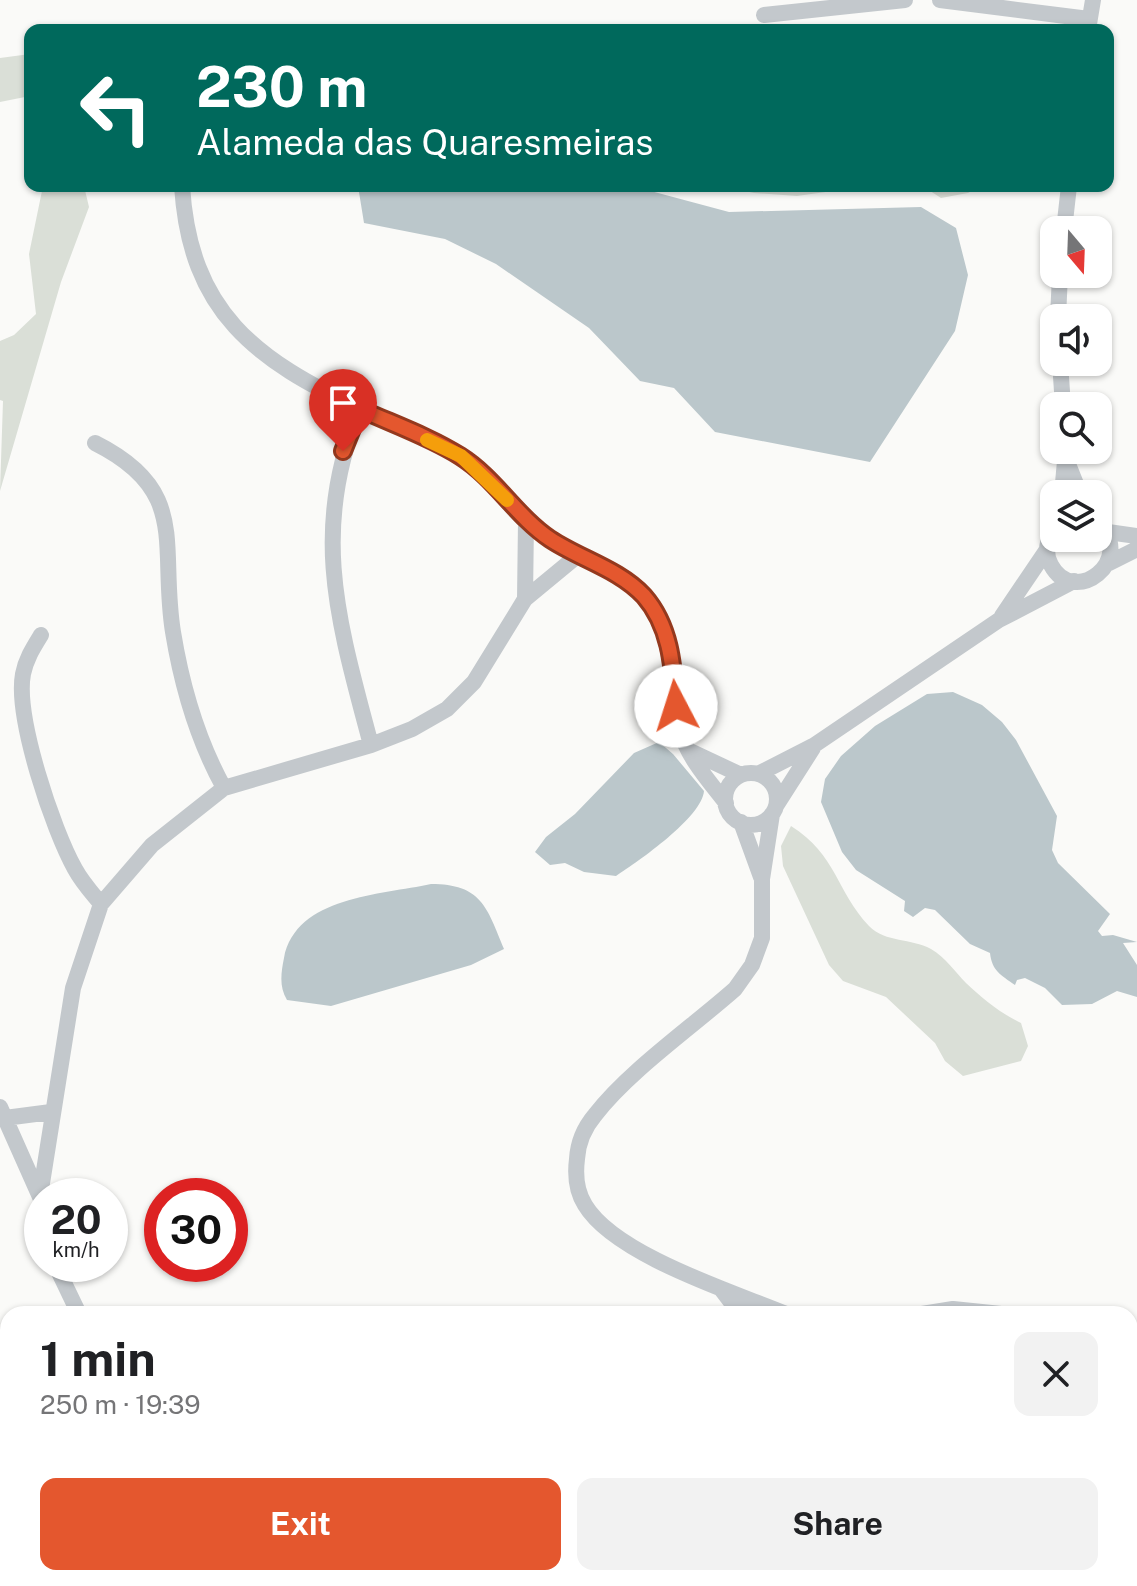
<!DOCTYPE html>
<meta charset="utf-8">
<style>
:root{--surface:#fff;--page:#f2f2f2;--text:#202124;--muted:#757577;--accent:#e4572e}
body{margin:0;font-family:"Public Sans",sans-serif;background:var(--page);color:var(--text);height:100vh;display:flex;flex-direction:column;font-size:30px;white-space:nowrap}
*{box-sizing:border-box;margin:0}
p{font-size:26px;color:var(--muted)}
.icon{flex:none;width:44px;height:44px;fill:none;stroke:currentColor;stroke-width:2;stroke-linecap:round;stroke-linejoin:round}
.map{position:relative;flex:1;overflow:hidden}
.drawer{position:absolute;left:0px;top:1306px;width:1138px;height:280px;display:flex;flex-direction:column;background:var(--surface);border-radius:24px 24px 0 0;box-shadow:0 2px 6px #0004}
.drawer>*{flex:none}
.guide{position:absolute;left:24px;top:24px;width:1090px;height:168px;border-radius:16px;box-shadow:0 2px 6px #0004;background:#00695c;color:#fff;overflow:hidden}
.needle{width:52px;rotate:161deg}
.tools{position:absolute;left:1040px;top:216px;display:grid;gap:16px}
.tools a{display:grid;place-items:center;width:72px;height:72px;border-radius:16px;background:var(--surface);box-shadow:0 2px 6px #0004;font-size:40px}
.speed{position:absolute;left:24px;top:1178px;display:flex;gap:16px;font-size:40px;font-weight:700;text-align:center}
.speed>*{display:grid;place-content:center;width:104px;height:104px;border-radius:50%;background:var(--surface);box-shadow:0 2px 6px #0004;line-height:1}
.speed small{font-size:20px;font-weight:400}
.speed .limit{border:12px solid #d22;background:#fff;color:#111}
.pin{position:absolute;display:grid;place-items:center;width:68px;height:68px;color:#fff;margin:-82px -34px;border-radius:50% 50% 50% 0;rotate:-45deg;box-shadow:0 0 8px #0007}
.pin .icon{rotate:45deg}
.me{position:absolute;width:88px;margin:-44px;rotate:355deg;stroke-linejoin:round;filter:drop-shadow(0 0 6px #0008)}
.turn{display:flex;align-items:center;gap:28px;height:168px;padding:0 40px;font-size:36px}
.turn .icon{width:104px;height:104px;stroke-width:2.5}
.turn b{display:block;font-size:56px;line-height:68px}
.round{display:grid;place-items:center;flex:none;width:84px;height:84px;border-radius:16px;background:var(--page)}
.summary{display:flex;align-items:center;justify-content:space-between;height:136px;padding:0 40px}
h1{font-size:48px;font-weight:700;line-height:60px}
.cta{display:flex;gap:16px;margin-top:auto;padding:16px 40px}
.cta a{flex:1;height:92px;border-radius:16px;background:var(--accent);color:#fff;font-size:32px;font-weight:700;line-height:92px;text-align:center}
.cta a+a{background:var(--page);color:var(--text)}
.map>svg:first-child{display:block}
.green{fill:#dadfd7}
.water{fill:#bbc7cb}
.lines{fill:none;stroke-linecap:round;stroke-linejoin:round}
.lane{stroke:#c3c8cc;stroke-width:8}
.street{stroke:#c3c8cc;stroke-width:16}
.route-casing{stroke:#94391e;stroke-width:20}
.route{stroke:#e4572e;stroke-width:14}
.slow{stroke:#f59e0b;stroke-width:14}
</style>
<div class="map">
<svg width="1137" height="1586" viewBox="0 0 1137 1586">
<rect width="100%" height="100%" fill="#fafaf8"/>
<path class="green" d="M 30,54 L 30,96 L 0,102 L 0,58 Z
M 43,186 L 84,186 L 89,207 L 61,282 L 0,491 L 3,401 L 0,400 L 0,341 L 14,335 L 36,314 L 29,254 Z
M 721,186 L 981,186 L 968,193 L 941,198 L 924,187 L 861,187 L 797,196 L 754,193 Z
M 791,826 C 837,855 836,891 869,926 C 886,943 911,938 931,949 C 946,958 955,972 966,983 C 983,999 1000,1013 1021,1023 L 1028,1046 L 1021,1061 L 963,1076 L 945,1061 L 935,1043 L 886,997 L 843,981 L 829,965 L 783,866 L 781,846 Z
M 0,1479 L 8,1492 L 8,1578 L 106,1578 L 116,1586 L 0,1586 Z"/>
<path class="water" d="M 358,186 L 632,186 L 729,212 L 921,207 L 956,228 L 968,275 L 955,331 L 870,462 L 715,432 L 674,388 L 640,381 L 589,328 L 496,264 L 445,239 L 364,223 Z
M 953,692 L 982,705 L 1002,722 L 1016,740 L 1057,816 L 1052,850 L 1058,863 L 1110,914 L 1098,931 L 1102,936 L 1113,935 L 1137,942 L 1123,943 L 1137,965 L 1137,997 L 1117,991 L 1092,1004 L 1062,1005 L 1045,988 L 1025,978 L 1017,980 L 1015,985 C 1001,975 992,971 990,953 L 970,944 L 935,910 L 925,908 L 913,917 L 904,911 L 905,901 L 856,870 L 842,852 L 821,802 L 825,779 L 841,756 L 875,726 L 927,694 Z
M 659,742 L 673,754 L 704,791 C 702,817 639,861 616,876 L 584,872 L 565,863 L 550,865 L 535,852 L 546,837 L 575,814 L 634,753 Z
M 431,884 C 481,884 487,907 504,949 L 471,965 L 331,1006 L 287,1000 C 279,987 281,973 284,958 C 296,896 381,895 431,884 Z"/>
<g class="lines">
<path class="lane" d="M 1019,1586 L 1025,1578"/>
<path class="street" d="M 940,0 L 1089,19
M 764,15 L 905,0
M 1088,30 L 1093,0
M 182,186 C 190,312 255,360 363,410 C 395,425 432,437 462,457 C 487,473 503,500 525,521 C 555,547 592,557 624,578 C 679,615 666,678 681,732 C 688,758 709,781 726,803
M 1064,230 L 1069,186
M 1058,318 L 1060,274
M 1060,362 L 1063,406
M 360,409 C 309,531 339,624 371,745
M 95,443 C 191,491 159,545 173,632 C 182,687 197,739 224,788
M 1068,464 L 1080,494
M 1062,494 L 1066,450
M 1054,529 C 1047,541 1044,552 1051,565 C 1074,608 1137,560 1098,523
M 1108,532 L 1137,536
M 1109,563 L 1137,549
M 525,599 L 526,521
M 1002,616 L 1046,551
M 41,635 C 33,648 26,659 23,674 C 15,717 53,830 75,869 C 82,882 92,893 101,904
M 692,752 L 741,775
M725 799a26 26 0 1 1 52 0a26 26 0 1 1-52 0Z
M 758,774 L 813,746 L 999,620 L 1074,581
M 776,806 L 813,748
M 772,814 L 762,879 L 762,938 L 752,965 L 735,989 C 692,1027 629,1071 595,1115 C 584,1128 578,1142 577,1159 C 575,1175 576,1191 585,1205 C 615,1255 733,1292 786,1314
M 741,822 L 761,877
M 0,1107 L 40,1197
M 5,1118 L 51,1112
M 40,1196 L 73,988 L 101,904 L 152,845 L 224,788 L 371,745 L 412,729 L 447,709 L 474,682 L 525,599 L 577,556
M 55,1264 L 79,1314
M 721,1289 L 740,1314
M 922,1314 L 953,1309 L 1001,1314
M 1130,1338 L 1137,1339"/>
</g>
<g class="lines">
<g class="route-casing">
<path id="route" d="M 343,451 L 360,409 C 393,424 430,437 460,456 C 495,478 516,516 550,539 C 580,559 619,569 644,596 C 671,627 673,667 676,706"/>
</g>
<use href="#route" class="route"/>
<path class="slow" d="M 427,440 L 461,456 L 507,500"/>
</g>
</svg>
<div class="tools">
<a><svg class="needle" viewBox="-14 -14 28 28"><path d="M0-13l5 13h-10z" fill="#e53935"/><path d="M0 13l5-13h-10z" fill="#757577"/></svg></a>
<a><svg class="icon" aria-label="sound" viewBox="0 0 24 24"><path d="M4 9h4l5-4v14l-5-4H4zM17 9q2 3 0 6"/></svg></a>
<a><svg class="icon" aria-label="search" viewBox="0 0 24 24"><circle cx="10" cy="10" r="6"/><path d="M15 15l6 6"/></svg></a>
<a><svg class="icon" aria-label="layers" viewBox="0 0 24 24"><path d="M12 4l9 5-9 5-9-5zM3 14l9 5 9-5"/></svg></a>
</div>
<div class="speed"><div>20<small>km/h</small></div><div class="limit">30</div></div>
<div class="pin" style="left:343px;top:451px;background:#d93025"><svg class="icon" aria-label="arrive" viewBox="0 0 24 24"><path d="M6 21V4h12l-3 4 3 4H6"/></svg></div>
<svg class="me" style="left:676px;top:706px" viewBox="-20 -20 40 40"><circle r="19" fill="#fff"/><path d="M0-13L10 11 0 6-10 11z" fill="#e4572e"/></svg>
<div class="guide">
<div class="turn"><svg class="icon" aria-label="left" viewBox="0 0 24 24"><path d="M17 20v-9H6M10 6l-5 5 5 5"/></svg><div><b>230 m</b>Alameda das Quaresmeiras</div></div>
</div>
<section class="drawer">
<div class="summary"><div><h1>1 min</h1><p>250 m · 19:39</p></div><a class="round"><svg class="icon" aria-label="close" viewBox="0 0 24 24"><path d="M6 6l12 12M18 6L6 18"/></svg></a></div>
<div class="cta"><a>Exit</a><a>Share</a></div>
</section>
</div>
